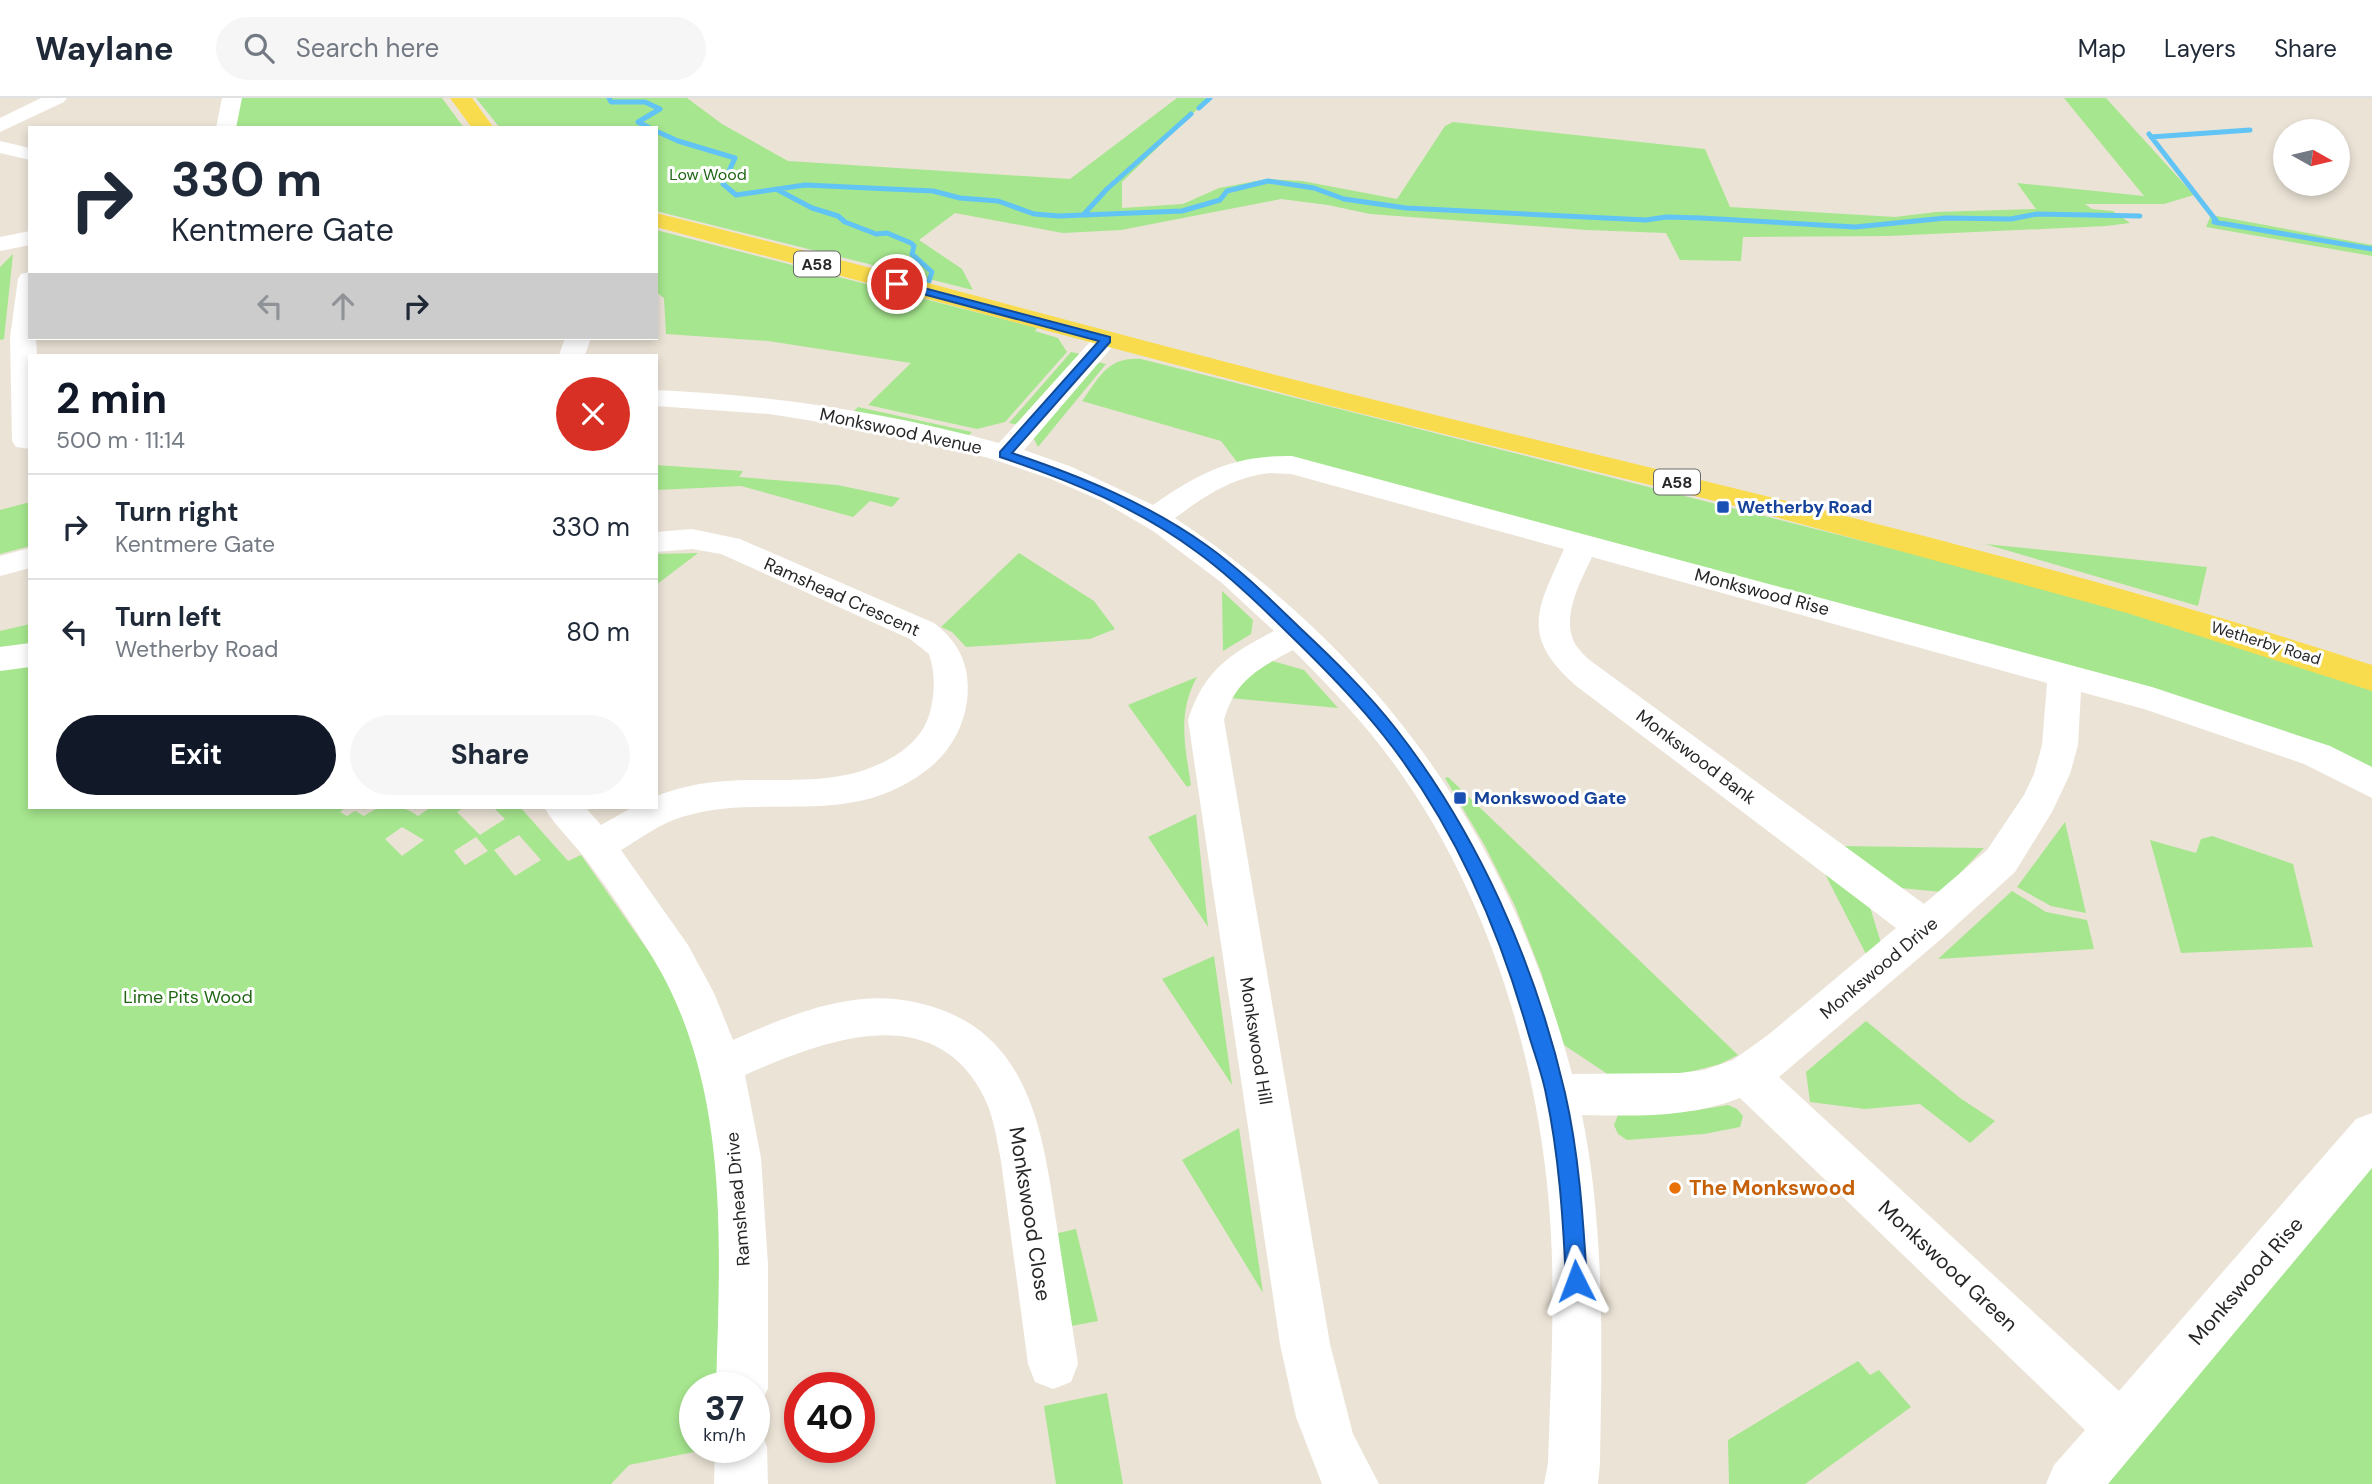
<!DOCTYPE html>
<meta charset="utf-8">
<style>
:root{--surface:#fff;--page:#f6f6f7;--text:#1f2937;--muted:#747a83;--line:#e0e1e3;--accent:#111827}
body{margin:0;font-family:"DM Sans",sans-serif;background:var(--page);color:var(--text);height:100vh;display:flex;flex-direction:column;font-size:26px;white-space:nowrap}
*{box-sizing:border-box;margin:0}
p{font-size:23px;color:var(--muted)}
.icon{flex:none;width:38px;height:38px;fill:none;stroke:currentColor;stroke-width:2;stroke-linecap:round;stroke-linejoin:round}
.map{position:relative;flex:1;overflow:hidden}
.details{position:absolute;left:28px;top:256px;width:630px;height:455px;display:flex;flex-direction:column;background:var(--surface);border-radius:0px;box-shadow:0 4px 10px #0003}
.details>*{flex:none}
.guide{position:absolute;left:28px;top:28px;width:630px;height:214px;border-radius:0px;box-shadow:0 4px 10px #0003;background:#fff;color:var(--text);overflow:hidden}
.needle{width:46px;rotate:98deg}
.controls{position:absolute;left:2273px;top:21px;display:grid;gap:14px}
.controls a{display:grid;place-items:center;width:77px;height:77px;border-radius:50%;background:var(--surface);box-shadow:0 4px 10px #0003;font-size:35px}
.speed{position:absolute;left:679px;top:1274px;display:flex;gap:14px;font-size:35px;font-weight:700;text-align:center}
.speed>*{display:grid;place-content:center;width:91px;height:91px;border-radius:50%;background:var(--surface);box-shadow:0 4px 10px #0003;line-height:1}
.speed small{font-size:18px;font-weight:400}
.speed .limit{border:10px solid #d22;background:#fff;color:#111}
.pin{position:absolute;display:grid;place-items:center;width:60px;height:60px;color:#fff;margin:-30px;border:4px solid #fff;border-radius:50%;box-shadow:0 2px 7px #0007}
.me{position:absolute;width:77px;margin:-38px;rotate:357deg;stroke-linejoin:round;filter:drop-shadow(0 0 5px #0008)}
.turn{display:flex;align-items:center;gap:24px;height:147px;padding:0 28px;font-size:32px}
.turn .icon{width:91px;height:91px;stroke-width:2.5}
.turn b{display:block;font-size:49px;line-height:60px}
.lanes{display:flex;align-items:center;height:66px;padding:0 28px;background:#0003;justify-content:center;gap:35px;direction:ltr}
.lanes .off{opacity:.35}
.round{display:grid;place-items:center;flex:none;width:74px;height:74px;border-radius:37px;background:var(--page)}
.summary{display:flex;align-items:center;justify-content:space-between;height:119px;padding:0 28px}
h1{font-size:42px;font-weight:700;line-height:52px;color:var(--accent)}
.primary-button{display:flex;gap:14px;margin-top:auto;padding:14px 28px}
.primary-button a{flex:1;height:80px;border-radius:42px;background:var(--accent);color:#fff;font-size:28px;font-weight:700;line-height:80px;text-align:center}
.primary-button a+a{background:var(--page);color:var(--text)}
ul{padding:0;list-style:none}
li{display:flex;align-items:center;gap:21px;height:105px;padding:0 28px;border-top:2px solid var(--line)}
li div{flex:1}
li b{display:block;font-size:26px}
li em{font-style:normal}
header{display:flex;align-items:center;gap:42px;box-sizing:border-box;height:98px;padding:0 35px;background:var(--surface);border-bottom:2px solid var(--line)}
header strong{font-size:33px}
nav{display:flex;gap:38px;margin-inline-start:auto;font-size:24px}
.search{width:490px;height:63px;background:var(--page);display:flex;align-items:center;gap:18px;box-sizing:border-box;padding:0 24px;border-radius:38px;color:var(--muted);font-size:26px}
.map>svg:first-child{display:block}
.green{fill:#a6e68e;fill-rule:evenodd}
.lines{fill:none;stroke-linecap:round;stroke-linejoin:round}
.stream{stroke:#61c4f5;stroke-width:5}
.minor{fill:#fff;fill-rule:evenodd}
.major{fill:#f9dc4d;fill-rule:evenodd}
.route{fill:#1a73e8;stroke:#114b97;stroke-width:2}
.transit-dot{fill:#1a4fb4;stroke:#fff;stroke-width:2.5}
.food-dot{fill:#e8710a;stroke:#fff;stroke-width:2.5}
.labels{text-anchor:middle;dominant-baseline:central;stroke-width:6;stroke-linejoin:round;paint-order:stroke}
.far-park-label{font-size:16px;fill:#206614;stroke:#fff}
.shield{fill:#fff;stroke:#686868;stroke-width:2}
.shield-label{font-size:16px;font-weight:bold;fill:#272727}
.far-street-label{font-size:16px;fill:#272727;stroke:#fff}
.street-label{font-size:18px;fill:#272727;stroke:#fff}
.transit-label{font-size:18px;font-weight:bold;fill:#164399;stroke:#fff;text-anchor:start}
.park-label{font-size:18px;fill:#206614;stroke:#fff}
.near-food-label{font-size:21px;font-weight:bold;fill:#c56008;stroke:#fff;text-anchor:start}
.near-street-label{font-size:21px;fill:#272727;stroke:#fff}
</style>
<header>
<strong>Waylane</strong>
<div class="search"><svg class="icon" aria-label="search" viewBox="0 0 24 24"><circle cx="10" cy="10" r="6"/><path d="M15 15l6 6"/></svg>Search here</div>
<nav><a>Map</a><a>Layers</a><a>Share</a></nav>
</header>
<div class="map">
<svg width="2372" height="1386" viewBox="0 0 2372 1386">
<rect width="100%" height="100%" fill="#ebe3d6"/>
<path class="green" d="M 241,0 L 442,0 L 464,30 L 235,30 Z
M 476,0 L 687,0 L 722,26 L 788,63 L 1070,81 L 1177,0 L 1209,0 L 1122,84 L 1122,110 L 1183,106 L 1219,90 L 1267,81 L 1302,83 L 1397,101 L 1445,28 L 1453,24 L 1705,51 L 1730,109 L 1895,119 L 1936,114 L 2036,111 L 2017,85 L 2144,98 L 2064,0 L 2106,0 L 2194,97 L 2164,106 L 2085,106 L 2092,111 L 2113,113 L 2130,125 L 2106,128 L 1888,138 L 1743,139 L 1741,163 L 1680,162 L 1666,135 L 1587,132 L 1370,116 L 1328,107 L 1281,101 L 1121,132 L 1063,135 L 955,115 L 919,142 L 962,171 L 973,192 L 656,113 L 656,30 L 500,30 Z
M 2211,117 L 2372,147 L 2372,158 L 2206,129 Z
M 656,132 L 1037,230 L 1035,233 L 1058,240 L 1067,254 L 1005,324 L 977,331 L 868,307 L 911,265 L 768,243 L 666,236 L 664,200 L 656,194 Z
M 13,156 L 4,241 L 0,242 L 0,169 Z
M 1071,254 L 1081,256 L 1019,327 L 1009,325 Z
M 1141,261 L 2081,498 L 2372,590 L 2372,686 L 2317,657 L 1318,373 L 1241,369 L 1221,343 L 1082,303 C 1100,279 1107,259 1141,261 Z
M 1097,264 L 1106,266 L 1038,349 L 1033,339 Z
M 858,309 L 972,334 L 967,339 L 853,314 Z
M 656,367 L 743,373 L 739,379 L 837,387 L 900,400 L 892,409 L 870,403 L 853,419 L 741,388 L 656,392 Z
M 30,404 L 30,448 L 0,456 L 0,412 Z
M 1985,446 L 2207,469 L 2198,508 Z
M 698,455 L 656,487 L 656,456 Z
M 1019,455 L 1094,503 L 1115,531 L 1090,541 L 966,549 L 952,534 L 941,529 Z
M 1222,493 L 1253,522 L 1251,536 L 1223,553 Z
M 30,526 L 30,546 L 0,549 L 0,533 Z
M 30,557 L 30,709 L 346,709 L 340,714 L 347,718 L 355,713 L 364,718 C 382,705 400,705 418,718 L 431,709 L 465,709 L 457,714 L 480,737 L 505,721 L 493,709 L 520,709 L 568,763 L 581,757 L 661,871 L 693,941 L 715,1011 L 724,1290 L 695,1290 L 695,1349 L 714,1350 L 629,1367 L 611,1386 L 0,1386 L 0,561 ZM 402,729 L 424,742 L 402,758 L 385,741 ZM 519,737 L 541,762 L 515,778 L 494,752 ZM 476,739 L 488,753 L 465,767 L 454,753 Z
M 1269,562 L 1304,572 L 1338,610 L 1230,600 L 1237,589 Z
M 1197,579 C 1177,615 1185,648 1191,687 L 1187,689 L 1128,607 Z
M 1448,679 L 1738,957 L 1720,966 L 1678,977 L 1609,977 L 1564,947 L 1541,874 L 1515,808 L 1485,748 L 1445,680 Z
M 1196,716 L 1208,829 L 1148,739 Z
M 2065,724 L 2086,815 L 2051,808 L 2017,789 Z
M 2212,738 L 2293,766 L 2313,849 L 2181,855 L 2150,742 L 2196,755 L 2201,741 Z
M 1838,748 L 1984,750 L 1942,794 L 1890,789 Z
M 1823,772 L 1870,809 L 1881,845 L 1866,856 Z
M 2012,793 L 2046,814 L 2087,822 L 2094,851 L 1938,861 Z
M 1214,858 L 1232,987 L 1162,881 Z
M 1866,923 L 1960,1000 L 1995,1023 L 1970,1045 L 1920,1006 L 1865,1011 L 1810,1004 L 1806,974 Z
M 1728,1007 L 1737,1011 L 1743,1018 L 1740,1029 L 1704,1036 L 1627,1042 L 1618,1036 L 1614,1027 L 1618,1017 L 1692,1013 Z
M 1239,1030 L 1263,1195 L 1182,1062 Z
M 2372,1036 L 2372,1386 L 2073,1386 Z
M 1076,1131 L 1098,1223 L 1071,1228 L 1050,1137 Z
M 1858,1263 L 1870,1277 L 1879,1272 L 1911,1309 L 1805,1386 L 1729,1386 L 1728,1342 Z
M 1107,1295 L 1123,1386 L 1056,1386 L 1044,1308 Z"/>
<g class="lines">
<path class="stream" d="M 609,0 L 611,4 L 645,4 L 660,11 L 638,24 L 650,30
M 1199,10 L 1210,0
M 656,33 L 678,43 L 735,60 L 723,86 L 736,97 L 805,87 L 933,93 L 960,100 L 998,103 L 1034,116 L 1059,118 L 1182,113 L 1220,102 L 1227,93 L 1268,83 L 1314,90 L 1344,101 L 1406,110 L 1646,122 L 1666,119 L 1701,120 L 1855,129 L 1946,120 L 2011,121 L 2037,116 L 2140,118
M 2149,36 L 2218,125
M 2151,39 L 2250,32
M 778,92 L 812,110 L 838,118 L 845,124 L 876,136 L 887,135 L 911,145 L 914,148 L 912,156 L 932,174 L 929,183
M 1085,115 L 1107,91 L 1191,16
M 2214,124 L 2372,151"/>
<path class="minor" d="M 41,0 L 67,0 L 64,4 L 0,34 L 0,20 Z
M 222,0 L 242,0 L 236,30 L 216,30 Z
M 0,43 L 30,50 L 30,62 L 0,55 Z
M 30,133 L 30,147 L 0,153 L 0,139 Z
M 30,174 L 30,240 L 36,240 L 37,257 L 30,257 L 30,351 L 16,349 L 12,343 L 10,239 L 18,181 L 21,176 Z
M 1106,233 L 1115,236 L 1119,241 L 1024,352 L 1072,369 L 1153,407 C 1200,374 1234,357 1292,358 L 2152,589 L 2330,648 L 2372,669 L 2372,700 L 2304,666 L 2144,611 L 2081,594 L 2078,647 L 2070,676 L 2052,714 L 2015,774 L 1940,842 L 1779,979 L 2119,1293 L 2356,1021 L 2372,1015 L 2372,1070 L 2108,1386 L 2046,1386 L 2054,1367 L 2085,1332 L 1740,1000 C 1689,1020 1636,1018 1582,1017 C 1605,1131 1602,1249 1600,1365 L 1598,1386 L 1544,1386 L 1548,1365 C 1551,1272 1557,1178 1547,1085 C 1532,944 1485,797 1404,680 C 1372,633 1333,592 1293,552 C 1259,570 1235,582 1224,622 L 1330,1246 L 1353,1336 L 1379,1386 L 1322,1386 L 1296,1319 L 1280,1246 L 1188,622 C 1204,572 1230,556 1274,533 L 1222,485 L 1153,433 L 1102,403 L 1051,381 L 992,361 L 889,335 L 769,316 L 656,308 L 656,292 C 773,297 887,314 999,345 L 1097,236 ZM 1270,375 L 1291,376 L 1564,451 C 1538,510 1519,537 1575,587 L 1896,830 L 1768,937 L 1733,962 L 1704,972 L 1679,975 L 1572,976 C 1509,738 1381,557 1175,420 C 1205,398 1232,379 1270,375 ZM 1592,459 L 2047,585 L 2042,647 L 2034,676 L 2024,697 L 1987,752 L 1924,806 L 1599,569 C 1592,564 1584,558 1578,550 C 1558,525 1580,484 1592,459 Z
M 565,240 L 591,240 L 585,257 L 559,257 Z
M 692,431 L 740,441 L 934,525 C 960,545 971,569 967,603 C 963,632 948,657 924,674 C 846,732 764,693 682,719 C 660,725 640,741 621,752 L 688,847 L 714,895 L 733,942 C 770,926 808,909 848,903 C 880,897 912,901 942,912 C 1034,946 1044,1045 1057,1129 C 1064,1175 1071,1220 1078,1266 L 1071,1284 L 1053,1291 L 1035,1284 L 1028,1266 L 1001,1063 C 997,1043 994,1020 985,1001 C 935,898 823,943 745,977 L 761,1060 L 768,1167 L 768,1290 L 760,1308 L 754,1310 L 754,1290 L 716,1290 C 720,1151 730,1000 661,874 C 641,838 609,792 584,759 C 571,742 555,728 544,709 L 585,709 L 601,727 L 633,709 L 656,709 L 656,698 C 675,691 694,686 714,684 C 780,677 844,694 902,653 C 917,642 927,629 931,610 C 935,592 935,574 929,556 L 910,541 L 721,456 L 692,451 L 656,454 L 656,434 Z
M 30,450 L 30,470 L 0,478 L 0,458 Z
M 30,545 L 30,569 L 0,573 L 0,549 Z
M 754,1328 L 760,1330 L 767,1349 L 768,1386 L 714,1386 L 715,1349 L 754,1349 Z"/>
<path class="major" d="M 450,0 L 472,0 L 494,30 L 472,30 Z
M 656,115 C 887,172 1116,237 1347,295 C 1690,381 2035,457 2372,567 L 2372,593 L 2127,515 L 1739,409 L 1331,308 L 656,129 Z"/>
</g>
<path class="route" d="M 897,183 L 1110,239 L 1110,244 L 1012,355 C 1080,378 1147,405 1206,447 C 1240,471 1270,501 1299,529 C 1333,561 1367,594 1396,631 C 1478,736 1535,865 1565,995 C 1579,1056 1583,1120 1587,1183 L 1584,1190 L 1576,1193 L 1569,1190 L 1566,1183 C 1563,1120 1559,1057 1546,996 C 1542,975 1534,955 1528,934 C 1498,828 1453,725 1384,638 C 1355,601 1322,568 1289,536 C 1260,507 1230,478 1197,454 C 1138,410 1069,382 1000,359 L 1000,354 L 1099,243 L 893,188 L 891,186 Z"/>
<g class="transit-dot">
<rect x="1716" y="402" width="14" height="14" rx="3.5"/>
<rect x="1453" y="693" width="14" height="14" rx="3.5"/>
</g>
<circle class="food-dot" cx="1675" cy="1090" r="7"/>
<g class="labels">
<g class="far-park-label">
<text x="708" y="76">Low Wood</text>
</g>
<g class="shield">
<rect x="794" y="153.5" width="46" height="25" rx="5"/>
<rect x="1654" y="371.5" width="46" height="25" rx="5"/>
</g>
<g class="shield-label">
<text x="817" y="166">A58</text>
<text x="1677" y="384">A58</text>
</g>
<g class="far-street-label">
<text transform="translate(2266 545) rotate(17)">Wetherby Road</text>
</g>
<g class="street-label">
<text transform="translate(901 333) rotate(12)">Monkswood Avenue</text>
<text transform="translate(1762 494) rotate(15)">Monkswood Rise</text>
<text transform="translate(842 499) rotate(24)">Ramshead Crescent</text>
<text transform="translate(1696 659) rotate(37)">Monkswood Bank</text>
<text transform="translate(1879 870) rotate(-40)">Monkswood Drive</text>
<text transform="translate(1256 943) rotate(81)">Monkswood Hill</text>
<text transform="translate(738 1101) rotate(-95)">Ramshead Drive</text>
</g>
<g class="transit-label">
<text x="1737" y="409">Wetherby Road</text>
<text x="1474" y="700">Monkswood Gate</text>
</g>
<g class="park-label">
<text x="188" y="899">Lime Pits Wood</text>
</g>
<g class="near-food-label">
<text x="1689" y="1090">The Monkswood</text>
</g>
<g class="near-street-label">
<text transform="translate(1030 1116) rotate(81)">Monkswood Close</text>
<text transform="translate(1948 1168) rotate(43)">Monkswood Green</text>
<text transform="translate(2246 1183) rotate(-49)">Monkswood Rise</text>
</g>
</g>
</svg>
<div class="controls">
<a><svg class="needle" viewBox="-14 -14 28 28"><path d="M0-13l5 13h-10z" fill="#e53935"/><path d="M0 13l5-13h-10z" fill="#747a83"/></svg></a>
</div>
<div class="speed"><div>37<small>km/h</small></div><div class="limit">40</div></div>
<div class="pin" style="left:897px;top:186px;background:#d93025"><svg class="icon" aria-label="arrive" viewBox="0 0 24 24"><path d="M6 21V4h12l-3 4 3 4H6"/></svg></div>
<svg class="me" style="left:1576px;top:1183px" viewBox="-20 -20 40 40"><path d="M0-17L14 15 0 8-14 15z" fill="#1a73e8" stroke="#fff" stroke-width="4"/></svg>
<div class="guide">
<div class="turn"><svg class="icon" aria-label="right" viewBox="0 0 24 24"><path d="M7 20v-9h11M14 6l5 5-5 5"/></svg><div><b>330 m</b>Kentmere Gate</div></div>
<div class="lanes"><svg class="icon off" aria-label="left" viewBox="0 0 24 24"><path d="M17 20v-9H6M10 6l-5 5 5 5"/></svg><svg class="icon off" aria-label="ahead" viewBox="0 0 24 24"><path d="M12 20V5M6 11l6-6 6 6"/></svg><svg class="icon" aria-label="right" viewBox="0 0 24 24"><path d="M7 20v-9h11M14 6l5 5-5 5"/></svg></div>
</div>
<section class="details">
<div class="summary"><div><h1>2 min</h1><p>500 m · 11:14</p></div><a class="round" style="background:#d93025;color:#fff"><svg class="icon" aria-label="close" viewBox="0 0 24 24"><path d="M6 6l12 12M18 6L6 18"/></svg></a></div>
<ul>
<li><svg class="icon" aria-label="right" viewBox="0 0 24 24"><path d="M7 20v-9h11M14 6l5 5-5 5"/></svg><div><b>Turn right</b><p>Kentmere Gate</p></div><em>330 m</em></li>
<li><svg class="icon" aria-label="left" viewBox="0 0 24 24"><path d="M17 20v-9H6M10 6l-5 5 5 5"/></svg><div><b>Turn left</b><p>Wetherby Road</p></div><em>80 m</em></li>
</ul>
<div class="primary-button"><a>Exit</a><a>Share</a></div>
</section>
</div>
